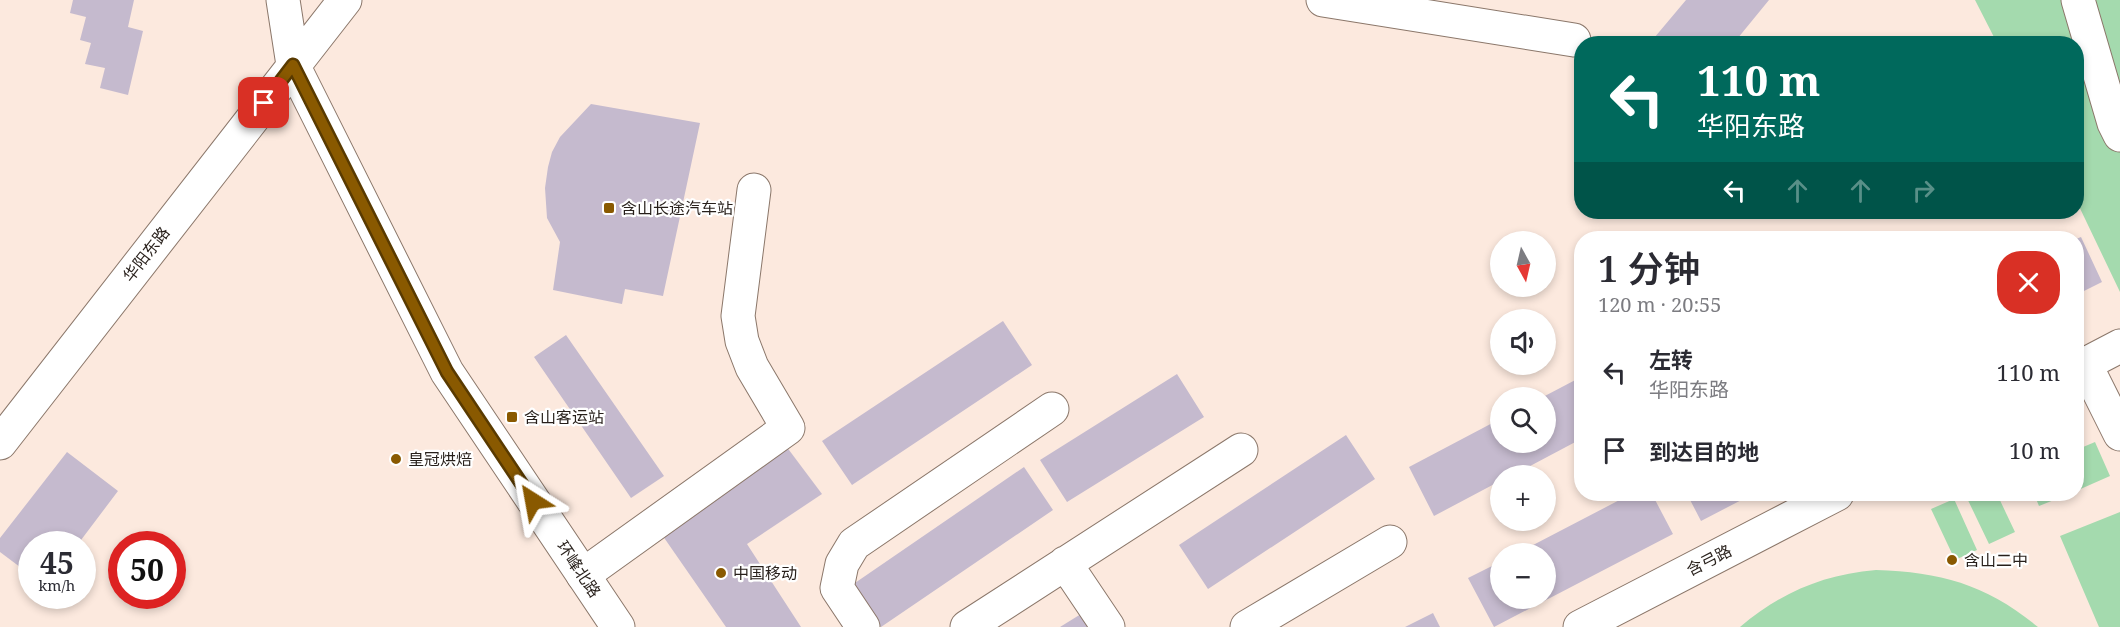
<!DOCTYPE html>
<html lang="zh">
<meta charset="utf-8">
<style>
:root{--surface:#fff;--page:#f7f7f7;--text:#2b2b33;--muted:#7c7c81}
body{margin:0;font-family:"Noto Serif","Noto Sans SC",serif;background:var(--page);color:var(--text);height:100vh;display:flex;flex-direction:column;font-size:22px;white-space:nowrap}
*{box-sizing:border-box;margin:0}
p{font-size:20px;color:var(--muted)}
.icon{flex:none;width:33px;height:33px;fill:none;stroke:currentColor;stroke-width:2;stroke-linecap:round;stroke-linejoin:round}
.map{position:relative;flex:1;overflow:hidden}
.side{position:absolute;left:1574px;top:231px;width:510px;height:270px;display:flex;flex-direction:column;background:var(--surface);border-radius:24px;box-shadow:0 3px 9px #0003}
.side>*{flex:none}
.guide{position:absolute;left:1574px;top:36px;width:510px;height:183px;border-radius:24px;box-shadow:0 3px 9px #0003;background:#00695c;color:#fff;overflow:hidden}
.needle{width:39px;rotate:172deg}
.tools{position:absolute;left:1490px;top:231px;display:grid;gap:12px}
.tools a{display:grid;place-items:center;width:66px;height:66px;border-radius:50%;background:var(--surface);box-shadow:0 3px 9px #0003;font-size:30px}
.speed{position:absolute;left:18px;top:531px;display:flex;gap:12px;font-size:30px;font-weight:700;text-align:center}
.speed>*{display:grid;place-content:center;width:78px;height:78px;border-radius:50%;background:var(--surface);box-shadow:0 3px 9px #0003;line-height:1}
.speed small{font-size:15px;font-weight:400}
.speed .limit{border:9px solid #d22;background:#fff;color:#111}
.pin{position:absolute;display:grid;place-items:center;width:51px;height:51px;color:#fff;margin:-26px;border-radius:12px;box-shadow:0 3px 9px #0006}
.me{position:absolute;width:66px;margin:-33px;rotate:326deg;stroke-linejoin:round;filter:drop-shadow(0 0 4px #0008)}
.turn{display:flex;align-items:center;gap:21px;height:126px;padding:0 24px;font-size:27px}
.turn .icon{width:78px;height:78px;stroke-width:2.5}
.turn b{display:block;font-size:42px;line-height:51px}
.lanes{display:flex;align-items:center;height:57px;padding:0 24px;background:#0003;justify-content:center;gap:30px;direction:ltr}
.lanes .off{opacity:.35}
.round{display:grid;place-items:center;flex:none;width:63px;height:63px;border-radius:24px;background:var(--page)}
.overview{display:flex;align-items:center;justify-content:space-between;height:102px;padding:0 24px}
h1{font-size:36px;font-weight:600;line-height:45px}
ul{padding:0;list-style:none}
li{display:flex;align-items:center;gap:18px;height:78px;padding:0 24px}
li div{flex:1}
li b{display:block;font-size:22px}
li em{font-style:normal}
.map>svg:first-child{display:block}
.green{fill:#a4daae}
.building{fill:#c5bace}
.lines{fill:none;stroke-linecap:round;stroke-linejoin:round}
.minor-casing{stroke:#8b776a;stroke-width:35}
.major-casing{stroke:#8b776a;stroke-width:35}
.minor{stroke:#fff;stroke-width:33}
.major{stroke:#fff;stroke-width:33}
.route-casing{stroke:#593a00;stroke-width:15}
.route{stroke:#895900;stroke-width:10}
.poi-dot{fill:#895900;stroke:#fff;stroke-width:2}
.labels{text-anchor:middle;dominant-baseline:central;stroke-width:4.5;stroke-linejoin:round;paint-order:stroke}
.poi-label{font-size:16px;fill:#271f1a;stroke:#fff;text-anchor:start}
.street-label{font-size:16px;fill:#271f1a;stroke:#fff}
</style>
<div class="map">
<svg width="2120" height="627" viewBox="0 0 2120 627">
<rect width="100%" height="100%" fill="#fce9de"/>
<path class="green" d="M 1975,0 L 2120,0 L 2120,292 L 2076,200 L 2076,44 L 1997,43 Z
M 2095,442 L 2110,476 L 2076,491 L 2076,450 Z
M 1965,494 L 1997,494 L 2015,532 L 1989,544 Z
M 2034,494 L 2069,494 L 2039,506 Z
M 1954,499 L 1977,550 L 1955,560 L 1931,509 Z
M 2120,512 L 2120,627 L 2099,627 L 2060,536 Z
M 1876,570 C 1942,572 1987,585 2038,627 L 1740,627 C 1782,592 1822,575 1876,570 Z"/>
<path class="building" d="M 73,0 L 134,0 L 128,27 L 143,31 L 128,95 L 100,88 L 105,68 L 85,64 L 91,43 L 80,40 L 86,17 L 70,13 Z
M 1686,0 L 1769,0 L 1733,44 L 1649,44 Z
M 591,104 L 700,123 L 663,296 L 625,289 L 622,304 L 553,290 L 560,242 L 547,218 L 545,188 L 548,167 L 552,152 L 560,137 Z
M 2081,237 L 2102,282 L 2076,295 L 2076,239 Z
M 1003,321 L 1032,365 L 852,485 L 822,441 Z
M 566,335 L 664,476 L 631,498 L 534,357 Z
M 1177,374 L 1204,417 L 1067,502 L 1040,460 Z
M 1581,377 L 1581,439 L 1511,476 L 1500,476 L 1500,481 L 1434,516 L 1409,467 L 1500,419 L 1500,442 L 1545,442 L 1545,398 L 1541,398 Z
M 1346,435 L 1375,479 L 1208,589 L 1179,545 Z
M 786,446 L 822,494 L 747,544 L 801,627 L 726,627 L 658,529 Z
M 67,452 L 118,491 L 78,544 L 32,544 L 32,576 L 0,552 L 0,538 Z
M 1024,467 L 1053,510 L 881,627 L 852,585 Z
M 1631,494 L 1652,494 L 1673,534 L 1494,627 L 1468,578 L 1500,562 L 1500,598 L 1545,598 L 1545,554 L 1516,554 Z
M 1687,494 L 1753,494 L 1701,521 Z
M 1433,613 L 1440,627 L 1405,627 Z
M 1081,614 L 1089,627 L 1060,627 Z"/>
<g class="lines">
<g class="minor-casing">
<path id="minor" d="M 1323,0 L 1574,40
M 2078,0 L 2114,123 L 2120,135
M 2085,364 L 2120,434
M 2076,369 L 2120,346
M 1065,563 L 1108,627
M 583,575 L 788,428 L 752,367 L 742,341 L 738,316 L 754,190
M 863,627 L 837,588 L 842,564 L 854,544 L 1052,409
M 967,627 L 1241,450
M 1247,627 L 1390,542
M 1580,627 L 1837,494"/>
</g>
<g class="major-casing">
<path id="major" d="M 283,0 L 293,65 L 447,372 L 618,627
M 0,443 L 345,0"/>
</g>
<use href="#minor" class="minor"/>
<use href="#major" class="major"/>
</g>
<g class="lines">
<g class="route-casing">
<path id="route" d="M 264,103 L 293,65 L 447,372 L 533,501"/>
</g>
<use href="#route" class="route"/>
</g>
<g class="poi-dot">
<rect x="603" y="202" width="12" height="12" rx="3"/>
<rect x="506" y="411" width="12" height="12" rx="3"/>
<circle cx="396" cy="459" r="6"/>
<circle cx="1952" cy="560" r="6"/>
<circle cx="721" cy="573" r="6"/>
</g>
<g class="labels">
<g class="poi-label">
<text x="621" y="208">含山长途汽车站</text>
<text x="524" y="417">含山客运站</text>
<text x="408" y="459">皇冠烘焙</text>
<text x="1964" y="560">含山二中</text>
<text x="733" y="573">中国移动</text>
</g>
<g class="street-label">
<text transform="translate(146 254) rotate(-52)">华阳东路</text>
<text transform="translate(1709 560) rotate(-27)">含弓路</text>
<text transform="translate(579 569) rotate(56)">环峰北路</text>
</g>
</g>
</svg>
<div class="tools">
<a><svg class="needle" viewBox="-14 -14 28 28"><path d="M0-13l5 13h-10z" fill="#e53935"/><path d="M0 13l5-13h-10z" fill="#7c7c81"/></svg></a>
<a><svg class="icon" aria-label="sound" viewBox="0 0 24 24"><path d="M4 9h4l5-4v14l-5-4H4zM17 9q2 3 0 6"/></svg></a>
<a><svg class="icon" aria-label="search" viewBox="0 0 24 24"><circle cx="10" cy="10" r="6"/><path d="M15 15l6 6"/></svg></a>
<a>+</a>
<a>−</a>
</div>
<div class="speed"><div>45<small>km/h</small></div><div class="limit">50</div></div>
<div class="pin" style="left:264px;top:103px;background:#d93025"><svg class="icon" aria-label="arrive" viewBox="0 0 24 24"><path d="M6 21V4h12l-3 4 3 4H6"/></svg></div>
<svg class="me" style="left:533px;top:501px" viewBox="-20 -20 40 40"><path d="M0-17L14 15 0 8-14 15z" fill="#895900" stroke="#fff" stroke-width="4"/></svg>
<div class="guide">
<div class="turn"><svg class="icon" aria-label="left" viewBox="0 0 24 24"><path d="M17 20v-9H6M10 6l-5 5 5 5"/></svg><div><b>110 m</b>华阳东路</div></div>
<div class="lanes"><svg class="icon" aria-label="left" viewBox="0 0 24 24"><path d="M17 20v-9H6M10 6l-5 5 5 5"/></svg><svg class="icon off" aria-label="ahead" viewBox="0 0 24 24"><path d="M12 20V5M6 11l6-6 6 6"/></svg><svg class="icon off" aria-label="ahead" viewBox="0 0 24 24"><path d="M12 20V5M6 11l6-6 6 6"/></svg><svg class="icon off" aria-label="right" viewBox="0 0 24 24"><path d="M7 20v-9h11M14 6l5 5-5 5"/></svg></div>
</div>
<section class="side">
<div class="overview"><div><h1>1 分钟</h1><p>120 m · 20:55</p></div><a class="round" style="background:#d93025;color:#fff"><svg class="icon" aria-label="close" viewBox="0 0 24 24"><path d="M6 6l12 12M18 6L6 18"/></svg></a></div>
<ul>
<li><svg class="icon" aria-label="left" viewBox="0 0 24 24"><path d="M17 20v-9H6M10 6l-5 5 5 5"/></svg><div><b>左转</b><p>华阳东路</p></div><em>110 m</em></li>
<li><svg class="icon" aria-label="arrive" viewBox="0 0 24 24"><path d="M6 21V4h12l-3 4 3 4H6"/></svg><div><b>到达目的地</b></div><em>10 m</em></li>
</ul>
</section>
</div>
